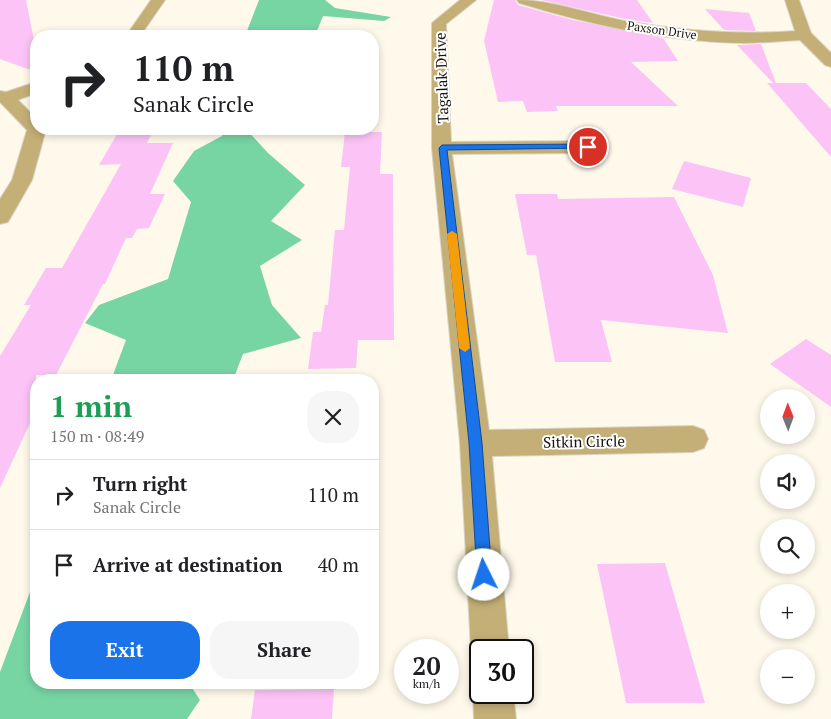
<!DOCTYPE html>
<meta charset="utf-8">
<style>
:root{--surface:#fff;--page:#f6f6f6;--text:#202124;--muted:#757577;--line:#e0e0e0;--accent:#1a73e8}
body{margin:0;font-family:"PT Serif",serif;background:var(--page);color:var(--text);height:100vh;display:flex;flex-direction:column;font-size:19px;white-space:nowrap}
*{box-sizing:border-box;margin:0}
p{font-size:16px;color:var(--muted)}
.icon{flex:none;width:28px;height:28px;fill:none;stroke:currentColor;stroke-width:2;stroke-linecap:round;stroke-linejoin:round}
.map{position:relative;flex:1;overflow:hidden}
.sheet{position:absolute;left:30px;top:374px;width:349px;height:315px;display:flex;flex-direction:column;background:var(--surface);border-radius:20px;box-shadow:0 2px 8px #0003}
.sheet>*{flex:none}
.hud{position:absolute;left:30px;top:30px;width:349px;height:105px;border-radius:20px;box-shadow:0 2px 8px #0003;background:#fff;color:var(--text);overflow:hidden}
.needle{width:32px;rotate:359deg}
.tools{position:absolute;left:760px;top:389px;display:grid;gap:10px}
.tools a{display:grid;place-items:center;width:55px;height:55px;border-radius:50%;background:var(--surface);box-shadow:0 2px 8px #0003;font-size:25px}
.speed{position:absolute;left:394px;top:639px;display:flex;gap:10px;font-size:25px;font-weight:700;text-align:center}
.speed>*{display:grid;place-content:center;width:65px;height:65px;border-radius:50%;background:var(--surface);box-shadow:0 2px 8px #0003;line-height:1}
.speed small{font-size:12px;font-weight:400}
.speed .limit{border:2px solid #111;border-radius:8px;background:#fff;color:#111}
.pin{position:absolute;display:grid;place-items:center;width:42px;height:42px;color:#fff;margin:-21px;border:2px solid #fff;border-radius:50%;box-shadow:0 1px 5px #0007}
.me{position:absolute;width:55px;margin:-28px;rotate:356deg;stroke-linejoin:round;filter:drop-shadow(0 0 4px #0008)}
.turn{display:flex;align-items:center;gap:18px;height:105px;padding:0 20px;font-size:22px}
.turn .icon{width:65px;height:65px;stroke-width:2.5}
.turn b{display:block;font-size:35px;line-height:42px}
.round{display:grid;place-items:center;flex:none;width:52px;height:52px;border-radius:20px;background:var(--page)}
.head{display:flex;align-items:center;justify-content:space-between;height:85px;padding:0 20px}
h1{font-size:30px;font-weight:600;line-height:38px;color:#1e9e55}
.primary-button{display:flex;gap:10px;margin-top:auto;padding:10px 20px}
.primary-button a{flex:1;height:58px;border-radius:20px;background:var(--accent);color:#fff;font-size:20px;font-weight:600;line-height:58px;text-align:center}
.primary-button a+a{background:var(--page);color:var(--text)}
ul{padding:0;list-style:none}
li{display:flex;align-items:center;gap:15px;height:70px;padding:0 20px;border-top:1px solid var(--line)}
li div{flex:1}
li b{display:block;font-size:19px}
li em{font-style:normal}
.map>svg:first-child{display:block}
.forest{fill:#77d5a4}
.building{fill:#fcc4f6}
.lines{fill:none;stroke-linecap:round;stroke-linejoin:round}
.minor-casing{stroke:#d9d4c7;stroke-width:2}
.minor{fill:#c4af76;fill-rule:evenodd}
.route{fill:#1a73e8;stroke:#114b97}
.slow{fill:#f59e0b}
.labels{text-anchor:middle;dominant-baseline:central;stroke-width:4;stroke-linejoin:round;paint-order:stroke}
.far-street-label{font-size:12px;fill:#16140f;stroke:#fff}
.street-label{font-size:15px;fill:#16140f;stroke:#fff}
</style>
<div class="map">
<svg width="831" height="719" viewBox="0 0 831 719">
<rect width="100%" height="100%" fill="#fef9ea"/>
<path class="forest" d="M 259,0 L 325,0 L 335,8 L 391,17 L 384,21 L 323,16 L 315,36 L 245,36 Z
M 224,129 L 246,129 L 268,153 L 305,185 L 271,221 L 302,240 L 260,266 L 272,305 L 301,338 L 243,354 L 233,380 L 111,380 L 126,340 L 85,323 L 99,305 L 168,279 L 191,202 L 173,181 L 194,151 L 222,136 Z
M 36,576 L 36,682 L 189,683 L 200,700 L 187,719 L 0,719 L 0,672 Z"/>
<path class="building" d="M 0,0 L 26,0 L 36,50 L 36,72 L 0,59 Z
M 494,0 L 515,0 L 518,5 L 573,20 L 663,38 L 678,61 L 631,62 L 678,106 L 556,106 L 558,111 L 527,112 L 523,101 L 498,102 L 484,41 Z
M 541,0 L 637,0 L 653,23 L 625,19 Z
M 705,9 L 749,13 L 756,31 L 724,30 Z
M 761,44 L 776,83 L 806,83 L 831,109 L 831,157 L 767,83 L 773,83 L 737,45 Z
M 120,129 L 154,129 L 147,143 L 173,143 L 150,194 L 165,194 L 149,228 L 137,229 L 132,238 L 126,238 L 105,284 L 103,284 L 56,375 L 36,375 L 36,410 L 0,488 L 0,356 L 31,305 L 24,305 L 46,268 L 62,268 L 121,164 L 99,165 Z
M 345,132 L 382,132 L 380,174 L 393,174 L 394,340 L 358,340 L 356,368 L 308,369 L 313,332 L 321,332 L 325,305 L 328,305 L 335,230 L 344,230 L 350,167 L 341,167 Z
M 684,161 L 751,178 L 743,207 L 672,189 Z
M 515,194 L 557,194 L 558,199 L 674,197 L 713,275 L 728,333 L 601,320 L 612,362 L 555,362 L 536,255 L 527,255 Z
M 806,339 L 831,355 L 831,407 L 770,364 Z
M 665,563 L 705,703 L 626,703 L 597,564 Z
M 334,689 L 332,719 L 251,719 L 255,690 Z"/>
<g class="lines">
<g class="minor-casing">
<path id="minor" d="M 151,0 L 165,0 L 140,36 L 126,36 Z
M 460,0 L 476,0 L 446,24 L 451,142 L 588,141 L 595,143 L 598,147 L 595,151 L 588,153 L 452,154 L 489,430 L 693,426 L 704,430 L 708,439 L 704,448 L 693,452 L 492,456 L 509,650 L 480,650 L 480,665 L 476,664 L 471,650 L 460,443 L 432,148 L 432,23 Z
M 517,0 C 553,0 589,14 625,21 C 682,31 738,35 795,31 L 785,0 L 799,0 L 811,33 L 831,53 L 831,67 L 825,65 L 800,40 C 781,41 762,43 743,43 C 668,42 591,25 519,3 Z
M 36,82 L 36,93 L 18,100 L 36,118 L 36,129 L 46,129 L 32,180 L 8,222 L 0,224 L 0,199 L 12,180 L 27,130 L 0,102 L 0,91 L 6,92 Z
M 480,677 L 480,692 L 513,692 L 516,719 L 474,719 L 473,692 Z"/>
</g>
<use href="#minor" class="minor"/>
</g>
<path class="route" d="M 588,144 L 592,147 L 591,148 L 447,150 L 482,443 L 492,575 L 490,580 L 484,582 L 479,580 L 477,575 L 469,443 L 439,148 L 442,145 Z"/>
<path class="slow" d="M 452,231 L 457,234 L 470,348 L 465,352 L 459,348 L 447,234 Z"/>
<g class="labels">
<g class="far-street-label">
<text transform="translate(662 30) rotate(8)">Paxson Drive</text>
</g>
<g class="street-label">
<text transform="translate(441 78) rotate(-92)">Tagalak Drive</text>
<text transform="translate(584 441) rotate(-1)">Sitkin Circle</text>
</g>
</g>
</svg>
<div class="tools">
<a><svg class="needle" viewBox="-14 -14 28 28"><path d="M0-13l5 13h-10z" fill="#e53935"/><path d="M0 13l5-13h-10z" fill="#757577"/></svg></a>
<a><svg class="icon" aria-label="sound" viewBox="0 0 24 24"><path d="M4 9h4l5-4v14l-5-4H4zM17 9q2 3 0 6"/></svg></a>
<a><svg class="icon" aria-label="search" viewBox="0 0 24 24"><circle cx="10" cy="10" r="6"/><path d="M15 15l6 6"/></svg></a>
<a>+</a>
<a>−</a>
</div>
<div class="speed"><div>20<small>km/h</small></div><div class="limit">30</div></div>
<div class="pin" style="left:588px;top:147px;background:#d93025"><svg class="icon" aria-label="arrive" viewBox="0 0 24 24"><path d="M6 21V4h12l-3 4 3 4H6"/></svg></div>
<svg class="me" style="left:484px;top:575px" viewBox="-20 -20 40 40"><circle r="19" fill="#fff"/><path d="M0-13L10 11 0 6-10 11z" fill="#1a73e8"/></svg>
<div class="hud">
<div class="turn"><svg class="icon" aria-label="right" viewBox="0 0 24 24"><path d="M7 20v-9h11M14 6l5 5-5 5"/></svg><div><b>110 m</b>Sanak Circle</div></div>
</div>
<section class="sheet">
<div class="head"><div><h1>1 min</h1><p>150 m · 08:49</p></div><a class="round"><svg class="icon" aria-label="close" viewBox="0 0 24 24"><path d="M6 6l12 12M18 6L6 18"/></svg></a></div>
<ul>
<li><svg class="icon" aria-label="right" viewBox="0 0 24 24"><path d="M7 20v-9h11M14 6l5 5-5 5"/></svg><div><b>Turn right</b><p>Sanak Circle</p></div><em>110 m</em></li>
<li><svg class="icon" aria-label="arrive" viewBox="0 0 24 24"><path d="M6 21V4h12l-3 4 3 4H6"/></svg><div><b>Arrive at destination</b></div><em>40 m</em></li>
</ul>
<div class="primary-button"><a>Exit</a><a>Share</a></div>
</section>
</div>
